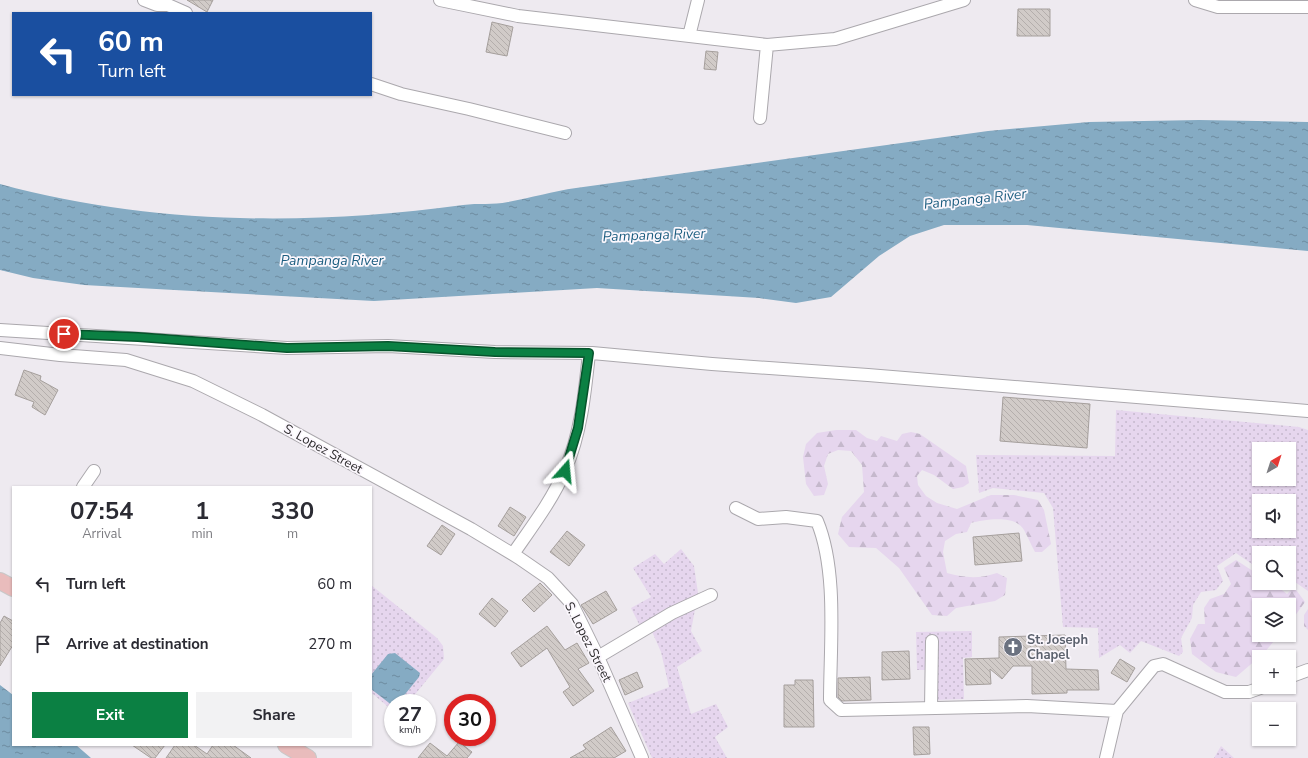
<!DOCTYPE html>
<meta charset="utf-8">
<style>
:root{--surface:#fff;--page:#f2f2f3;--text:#2b2b33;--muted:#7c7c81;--accent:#0b8043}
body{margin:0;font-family:"Nunito Sans",sans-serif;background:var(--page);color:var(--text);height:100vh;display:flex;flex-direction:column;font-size:15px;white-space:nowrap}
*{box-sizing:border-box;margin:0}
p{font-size:13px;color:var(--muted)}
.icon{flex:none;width:22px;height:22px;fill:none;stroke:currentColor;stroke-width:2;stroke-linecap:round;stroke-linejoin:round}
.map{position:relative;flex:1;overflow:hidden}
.side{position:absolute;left:12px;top:486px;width:360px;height:260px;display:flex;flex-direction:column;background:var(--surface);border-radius:0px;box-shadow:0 1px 3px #0004}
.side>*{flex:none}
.hud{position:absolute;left:12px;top:12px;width:360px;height:84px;border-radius:0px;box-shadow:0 1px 3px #0004;background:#1a4fa0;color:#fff;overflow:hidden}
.needle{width:26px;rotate:39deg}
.controls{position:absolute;left:1252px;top:442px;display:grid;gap:8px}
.controls a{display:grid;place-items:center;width:44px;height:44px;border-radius:0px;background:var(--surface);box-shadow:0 1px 3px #0004;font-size:20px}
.speed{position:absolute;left:384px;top:694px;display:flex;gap:8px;font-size:20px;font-weight:700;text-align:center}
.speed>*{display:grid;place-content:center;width:52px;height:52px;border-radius:50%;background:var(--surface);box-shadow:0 1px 3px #0004;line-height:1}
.speed small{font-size:10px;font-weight:400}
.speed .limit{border:6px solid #d22;background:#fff;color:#111}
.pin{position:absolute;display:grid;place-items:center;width:34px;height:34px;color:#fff;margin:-17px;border:2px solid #fff;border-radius:50%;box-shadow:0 1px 4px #0007}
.me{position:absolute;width:44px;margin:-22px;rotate:18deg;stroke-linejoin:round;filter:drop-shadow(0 0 3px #0008)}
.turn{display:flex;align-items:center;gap:14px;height:84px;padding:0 20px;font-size:18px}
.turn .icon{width:52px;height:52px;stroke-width:2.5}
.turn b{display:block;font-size:28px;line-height:34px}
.eta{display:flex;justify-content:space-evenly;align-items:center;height:68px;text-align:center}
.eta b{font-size:24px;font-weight:700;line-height:28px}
.primary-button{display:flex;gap:8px;margin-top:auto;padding:8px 20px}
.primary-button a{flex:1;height:46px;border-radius:0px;background:var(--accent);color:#fff;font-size:16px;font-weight:700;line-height:46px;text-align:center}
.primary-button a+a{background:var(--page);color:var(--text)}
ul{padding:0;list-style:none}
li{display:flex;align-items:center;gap:12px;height:60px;padding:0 20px}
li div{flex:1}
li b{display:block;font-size:15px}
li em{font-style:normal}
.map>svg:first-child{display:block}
.grass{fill:url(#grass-dots);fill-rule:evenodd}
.forest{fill:url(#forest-firs)}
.water{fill:url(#water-ripples)}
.building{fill:url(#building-back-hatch);stroke:#a59f9c}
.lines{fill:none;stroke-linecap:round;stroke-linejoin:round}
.minor-casing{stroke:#aba8ad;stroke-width:14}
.major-casing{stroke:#c8c8c8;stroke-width:18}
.minor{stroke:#fff;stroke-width:12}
.major{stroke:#e9bcbc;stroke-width:16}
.route-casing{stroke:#07532c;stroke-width:10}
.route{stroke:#0b8043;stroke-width:7}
.labels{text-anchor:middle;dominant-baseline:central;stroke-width:3.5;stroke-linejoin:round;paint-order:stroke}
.street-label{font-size:13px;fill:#2c2a2c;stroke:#fbf7fd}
.worship-label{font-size:13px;font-weight:bold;fill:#5b616d;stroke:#fbf7fd;text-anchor:start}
.water-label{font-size:14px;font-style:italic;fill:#1d5e80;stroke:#fbf7fd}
</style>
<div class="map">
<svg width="1308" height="758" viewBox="0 0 1308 758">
<defs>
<pattern id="grass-dots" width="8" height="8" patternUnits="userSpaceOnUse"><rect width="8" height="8" fill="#e6d6ee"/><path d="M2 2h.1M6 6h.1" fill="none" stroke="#c5b8cc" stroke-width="1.8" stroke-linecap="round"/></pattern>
<pattern id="forest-firs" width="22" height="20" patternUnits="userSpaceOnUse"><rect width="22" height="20" fill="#e6d6ee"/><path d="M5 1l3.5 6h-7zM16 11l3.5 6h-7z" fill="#c5b8cc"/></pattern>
<pattern id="water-ripples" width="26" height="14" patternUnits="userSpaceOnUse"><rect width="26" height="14" fill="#85abc3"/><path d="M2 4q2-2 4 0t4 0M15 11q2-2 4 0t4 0" fill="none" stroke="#6d8b9f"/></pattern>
<pattern id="building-back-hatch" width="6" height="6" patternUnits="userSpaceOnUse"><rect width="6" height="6" fill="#d1cbc8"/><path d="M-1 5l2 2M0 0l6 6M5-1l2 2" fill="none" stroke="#b4aeac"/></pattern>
</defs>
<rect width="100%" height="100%" fill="#eeeaf0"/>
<path class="grass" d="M 1116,410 L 1299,427 L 1308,430 L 1308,591 L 1295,582 L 1287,587 L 1281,583 L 1289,583 L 1289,553 L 1259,553 L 1259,569 L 1236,553 L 1217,566 L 1223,581 L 1216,590 L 1201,592 L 1193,605 L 1192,618 L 1181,638 L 1183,652 L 1179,656 L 1141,641 L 1130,653 L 1120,645 L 1099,658 L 1098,628 L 1063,627 L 1053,508 L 1044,493 L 993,488 L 979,493 L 976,455 L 1115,456 ZM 1259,449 L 1289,449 L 1289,479 L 1259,479 ZM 1259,501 L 1289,501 L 1289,531 L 1259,531 Z
M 681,549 L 694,566 L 698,593 L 691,631 L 702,651 L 677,667 L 691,714 L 716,704 L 728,727 L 715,737 L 727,758 L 652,758 L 628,703 L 669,687 L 661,652 L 650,627 L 642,630 L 631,608 L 651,597 L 633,568 L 655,554 L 664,564 Z
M 371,585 L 437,638 L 443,646 L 444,659 L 408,703 L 393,703 L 393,711 L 373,694 L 371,695 Z
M 972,631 L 972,657 L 963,658 L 964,699 L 936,700 L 935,670 L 917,670 L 916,632 Z
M 1221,746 L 1234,758 L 1214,758 Z"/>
<path class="forest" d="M 836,430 L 856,430 L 867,438 L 877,441 L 881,436 L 897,441 L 902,434 L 911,432 L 920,434 L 966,466 L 969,483 L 963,487 L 953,489 L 934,475 L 922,470 L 917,476 L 918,485 L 926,496 L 937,503 L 957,509 L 991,495 L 1014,495 L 1038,500 L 1044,510 L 1051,544 L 1042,552 L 1035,552 C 1031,545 1028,537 1024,530 C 1015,514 984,520 971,523 L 967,532 L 956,534 L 945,541 L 943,552 L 947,573 C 965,578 979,579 997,573 L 1007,578 L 1005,595 L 995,601 L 956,608 L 947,616 L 932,615 L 899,568 L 876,548 L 849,547 L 838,534 L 842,517 L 864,492 L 862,465 L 851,451 L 838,450 L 828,454 L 824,466 L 828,484 L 824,495 L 814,496 L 806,484 L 803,457 L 806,444 L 817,433 Z
M 1236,560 L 1259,575 L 1259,583 L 1273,583 L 1287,594 L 1294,587 L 1305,602 L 1289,624 L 1289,605 L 1259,605 L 1259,635 L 1279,635 L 1264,653 L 1236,677 L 1216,672 L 1192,654 L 1190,639 L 1198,624 L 1205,624 L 1204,608 L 1210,599 L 1224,594 L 1231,584 L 1224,568 Z
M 1308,609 L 1308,630 L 1304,626 L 1304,615 Z"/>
<path class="water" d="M 1199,120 L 1308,122 L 1308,251 L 1027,225 L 944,225 L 910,236 L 879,256 L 831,297 L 796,303 L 759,298 L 597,288 L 374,301 L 84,285 L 33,278 L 0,270 L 0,184 C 150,225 309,226 463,205 C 478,203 493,205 508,202 C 531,198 553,191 576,188 L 988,131 L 1089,122 Z
M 395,653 L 420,673 L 419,677 L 398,703 L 393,703 L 393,706 L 371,689 L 371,675 L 388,654 Z
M 0,685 L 13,695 L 13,745 L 76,745 L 91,758 L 0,758 Z"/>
<path class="building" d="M 187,0 L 213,0 L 207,12 Z
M 1018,9 L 1050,9 L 1050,36 L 1017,36 Z
M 492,22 L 513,27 L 507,56 L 486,52 Z
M 706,51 L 718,52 L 716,70 L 704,69 Z
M 24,370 L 41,376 L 40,380 L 58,390 L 45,415 L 32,407 L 34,402 L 15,395 Z
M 1003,397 L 1090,404 L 1087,448 L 1000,441 Z
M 510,507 L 526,517 L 514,536 L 498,526 Z
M 442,525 L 455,534 L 441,555 L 427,546 Z
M 567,531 L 585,545 L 569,566 L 550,552 Z
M 1019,533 L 1022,561 L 975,565 L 973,537 Z
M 540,583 L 552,595 L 534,612 L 522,600 Z
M 606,591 L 617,610 L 593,624 L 581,605 Z
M 492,598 L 508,611 L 495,627 L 479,614 Z
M 4,616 L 13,621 L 13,645 L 0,666 L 0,623 Z
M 547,626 L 565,650 L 577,643 L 589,663 L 578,669 L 594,691 L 573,706 L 563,692 L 570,687 L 547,648 L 521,667 L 511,653 Z
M 1065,635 L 1066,669 L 1098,670 L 1099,690 L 1067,690 L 1067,693 L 1032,694 L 1032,666 L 1013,666 L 1002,679 L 990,669 L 991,684 L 966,685 L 965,659 L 999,658 L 999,637 Z
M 909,651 L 910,679 L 882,680 L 882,652 Z
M 1120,659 L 1135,668 L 1127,682 L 1111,673 Z
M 637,672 L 643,687 L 625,695 L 619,680 Z
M 870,677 L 871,700 L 842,701 L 838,697 L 838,678 Z
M 795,680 L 813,680 L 814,727 L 784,727 L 784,685 L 795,685 Z
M 611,727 L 626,751 L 614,758 L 570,758 L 586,749 L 583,745 Z
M 913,727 L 929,727 L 930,754 L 914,755 Z
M 459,742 L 472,752 L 467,758 L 418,758 L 430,743 L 447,756 Z
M 132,745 L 165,745 L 155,758 L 151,758 Z
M 175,745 L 194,745 L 207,754 L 213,745 L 233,745 L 251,758 L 166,758 Z"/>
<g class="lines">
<g class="minor-casing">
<path id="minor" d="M 144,0 L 157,5 L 168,5 L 186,13
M 440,0 L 518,16 L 767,45 L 835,39 L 964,0
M 1195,0 L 1218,7 L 1308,7
M 689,36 L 698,0
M 371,84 L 401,94 L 469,109 L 565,133
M 760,118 L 767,45
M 0,330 L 287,348 L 388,346 L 495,352 L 592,353 L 712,364 L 868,375 L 1308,411
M 0,348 L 60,355 L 126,360 L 193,381 L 262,415 L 471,529 L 519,558 L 548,578 L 572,604 L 598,657 L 642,758
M 83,487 L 94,471
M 736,508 L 758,519 L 786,517 L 817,521 C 838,571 830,646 830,700 L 841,710 L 1027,706 L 1117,711 L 1154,666 L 1163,664 L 1225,692 L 1249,692 L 1263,687
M 513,554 C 531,528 553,499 565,470 C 581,434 585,392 589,353
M 598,657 L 672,613 L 711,595
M 1289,677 L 1308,670
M 931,708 L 932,641
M 1106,758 L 1117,711"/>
</g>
<g class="major-casing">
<path id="major" d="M 0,581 L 13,588
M 286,745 L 308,758"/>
</g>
<use href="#minor" class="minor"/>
<use href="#major" class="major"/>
</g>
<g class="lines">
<g class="route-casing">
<path id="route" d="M 64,334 L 138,337 L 287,348 L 388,346 L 495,352 L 589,353 L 578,428 L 565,471"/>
</g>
<use href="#route" class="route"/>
</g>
<defs>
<g id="church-disc" transform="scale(1)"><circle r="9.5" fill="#6b7280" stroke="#fbf7fd"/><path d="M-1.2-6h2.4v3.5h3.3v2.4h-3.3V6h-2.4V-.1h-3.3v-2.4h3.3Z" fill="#fff"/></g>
</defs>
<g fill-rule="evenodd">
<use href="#church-disc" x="1013" y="647"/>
</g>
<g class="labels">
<g class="street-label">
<text transform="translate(323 449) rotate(29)">S. Lopez Street</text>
<text transform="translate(588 642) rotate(63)">S. Lopez Street</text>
</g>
<g class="worship-label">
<text x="1027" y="640">St. Joseph<tspan x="1027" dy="15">Chapel</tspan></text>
</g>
<g class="water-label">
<text transform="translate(975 199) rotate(-6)">Pampanga River</text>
<text transform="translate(654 235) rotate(-2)">Pampanga River</text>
<text x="332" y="260">Pampanga River</text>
</g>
</g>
</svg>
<div class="controls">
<a><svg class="needle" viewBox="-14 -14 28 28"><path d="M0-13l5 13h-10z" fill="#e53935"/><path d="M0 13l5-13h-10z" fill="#7c7c81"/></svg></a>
<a><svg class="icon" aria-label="sound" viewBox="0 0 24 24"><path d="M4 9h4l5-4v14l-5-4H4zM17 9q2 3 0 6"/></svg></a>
<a><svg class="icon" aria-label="search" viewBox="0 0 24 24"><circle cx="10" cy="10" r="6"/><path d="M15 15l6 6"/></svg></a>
<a><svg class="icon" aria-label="layers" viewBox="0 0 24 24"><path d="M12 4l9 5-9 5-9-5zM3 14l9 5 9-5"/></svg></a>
<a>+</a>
<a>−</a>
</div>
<div class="speed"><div>27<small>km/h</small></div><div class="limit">30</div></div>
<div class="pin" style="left:64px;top:334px;background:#d93025"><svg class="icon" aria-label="arrive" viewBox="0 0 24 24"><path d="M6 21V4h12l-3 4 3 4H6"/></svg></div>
<svg class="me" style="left:565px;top:471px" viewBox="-20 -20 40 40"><path d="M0-17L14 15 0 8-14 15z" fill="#0b8043" stroke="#fff" stroke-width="4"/></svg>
<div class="hud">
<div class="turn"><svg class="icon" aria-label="left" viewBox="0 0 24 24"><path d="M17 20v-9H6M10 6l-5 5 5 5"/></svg><div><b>60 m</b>Turn left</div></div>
</div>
<section class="side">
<div class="eta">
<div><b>07:54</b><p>Arrival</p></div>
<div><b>1</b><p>min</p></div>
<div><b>330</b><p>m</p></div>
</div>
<ul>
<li><svg class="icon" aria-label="left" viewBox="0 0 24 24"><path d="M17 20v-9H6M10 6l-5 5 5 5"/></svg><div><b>Turn left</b></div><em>60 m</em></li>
<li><svg class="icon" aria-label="arrive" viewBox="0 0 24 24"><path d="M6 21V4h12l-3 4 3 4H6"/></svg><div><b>Arrive at destination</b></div><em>270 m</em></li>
</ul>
<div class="primary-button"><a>Exit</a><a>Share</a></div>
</section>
</div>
